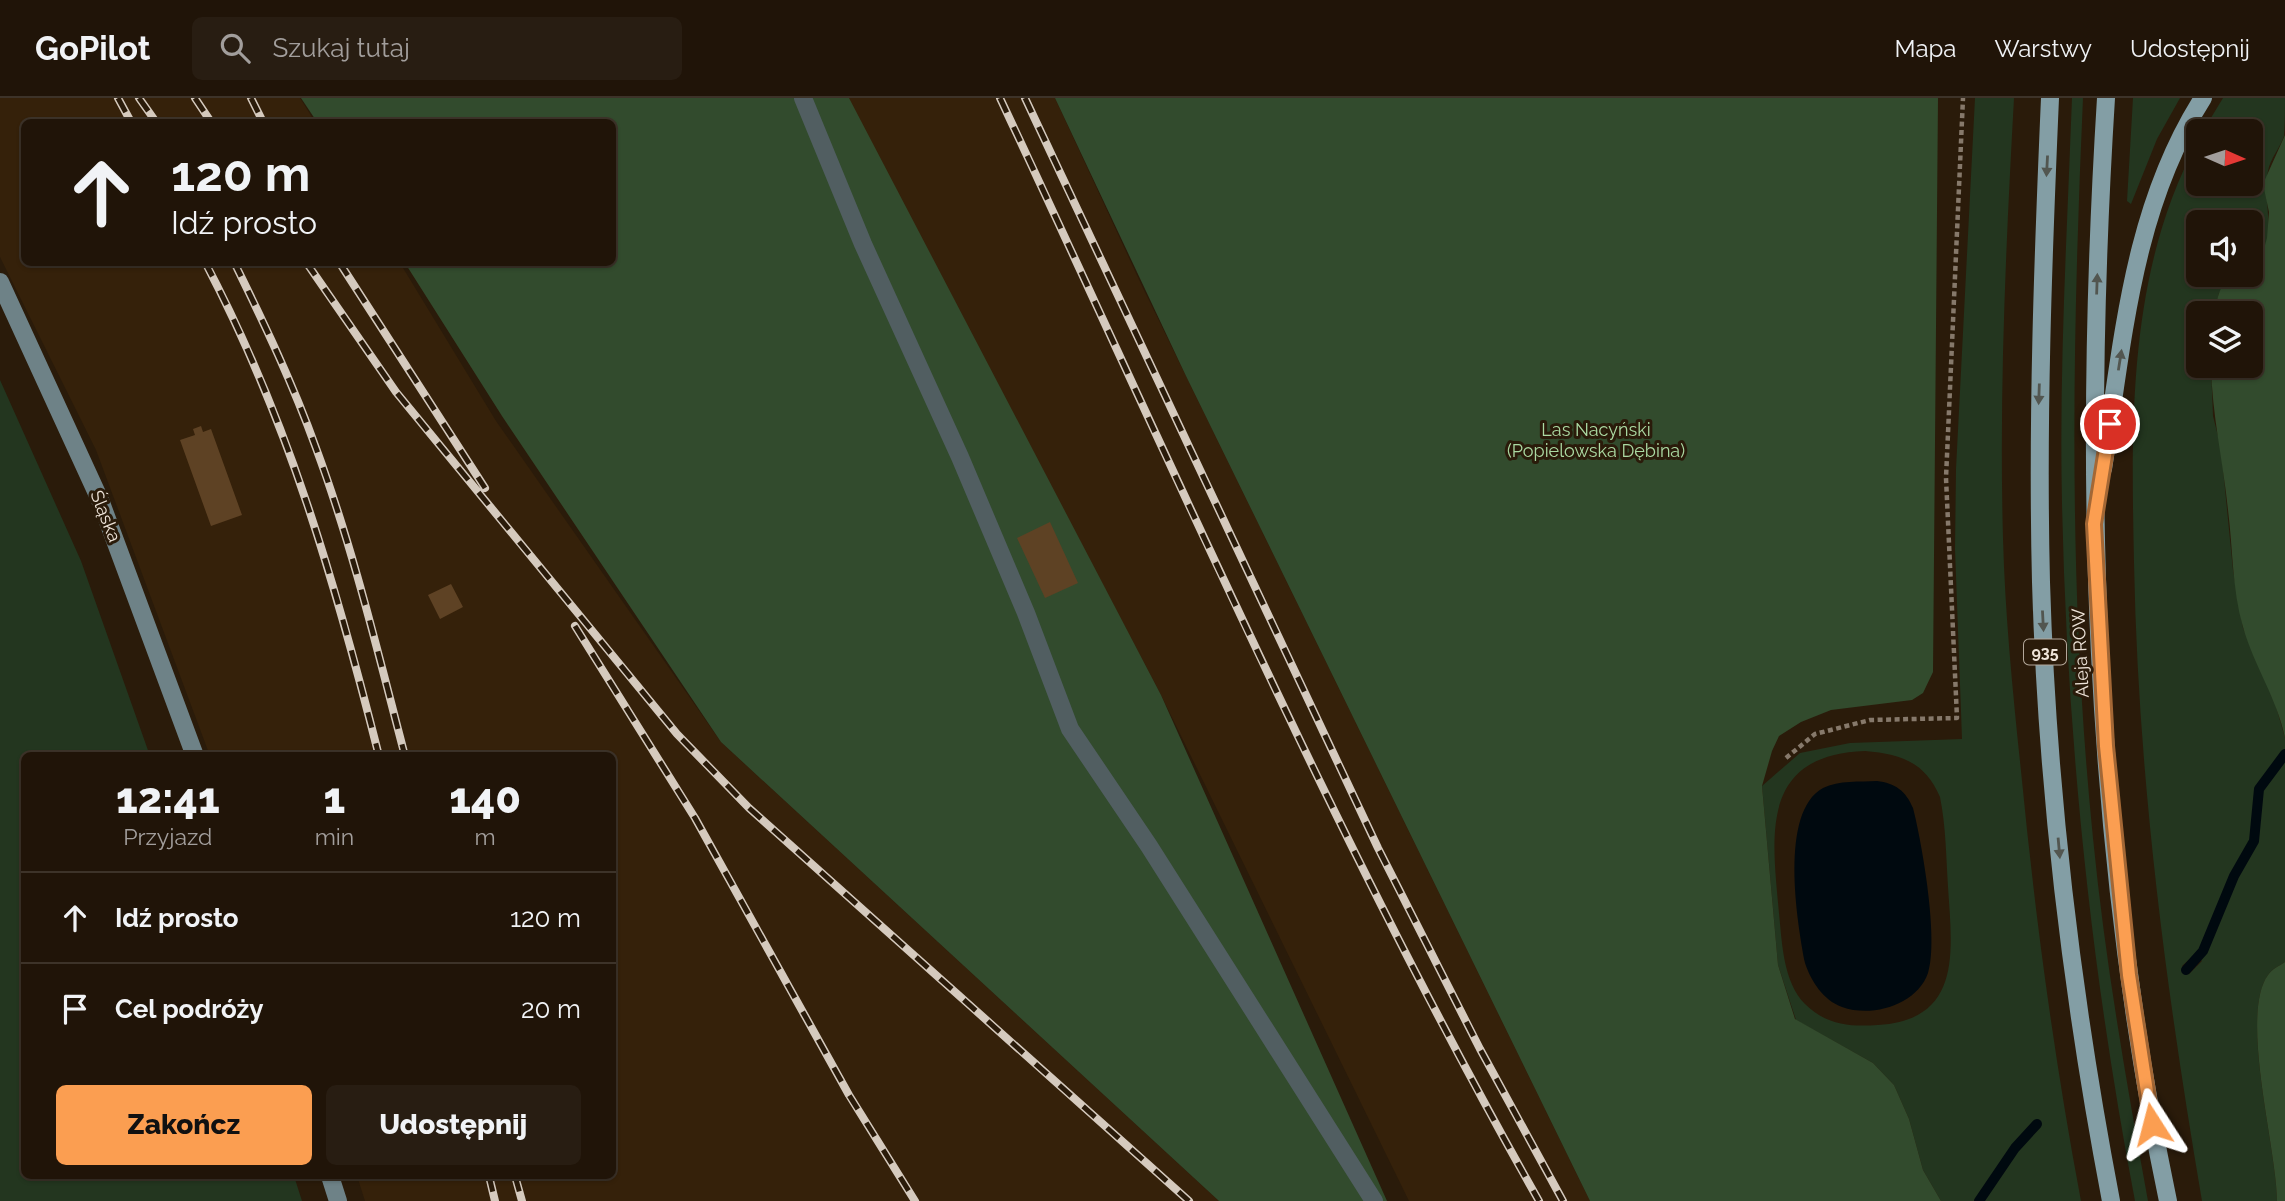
<!DOCTYPE html>
<html lang="pl">
<meta charset="utf-8">
<style>
:root{--surface:#201408;--page:#281d12;--text:#f1f3f6;--muted:#a29e9c;--line:#3d3329;--accent:#fb9e51}
body{margin:0;font-family:Raleway,sans-serif;background:var(--page);color:var(--text);height:100vh;display:flex;flex-direction:column;font-size:26px;white-space:nowrap}
*{box-sizing:border-box;margin:0}
p{font-size:23px;color:var(--muted)}
.icon{flex:none;width:38px;height:38px;fill:none;stroke:currentColor;stroke-width:2;stroke-linecap:round;stroke-linejoin:round}
.map{position:relative;flex:1;overflow:hidden}
.sheet{position:absolute;left:21px;top:654px;width:595px;height:427px;display:flex;flex-direction:column;background:var(--surface);border-radius:10px;box-shadow:0 2px 5px #0004,0 0 0 2px var(--line)}
.sheet>*{flex:none}
.top-card{position:absolute;left:21px;top:21px;width:595px;height:147px;border-radius:10px;box-shadow:0 2px 5px #0004,0 0 0 2px var(--line);background:#201408;color:var(--text);overflow:hidden}
.needle{width:46px;rotate:93deg}
.fabs{position:absolute;left:2186px;top:21px;display:grid;gap:14px}
.fabs a{display:grid;place-items:center;width:77px;height:77px;border-radius:10px;background:var(--surface);box-shadow:0 2px 5px #0004,0 0 0 2px var(--line);font-size:35px}
.pin{position:absolute;display:grid;place-items:center;width:60px;height:60px;color:#fff;margin:-30px;border:4px solid #fff;border-radius:50%;box-shadow:0 2px 7px #0007}
.me{position:absolute;width:77px;margin:-38px;rotate:351deg;stroke-linejoin:round;filter:drop-shadow(0 0 5px #0008)}
.turn{display:flex;align-items:center;gap:24px;height:147px;padding:0 35px;font-size:32px}
.turn .icon{width:91px;height:91px;stroke-width:2.5}
.turn b{display:block;font-size:49px;line-height:60px}
.eta{display:flex;justify-content:space-evenly;align-items:center;height:119px;text-align:center}
.eta b{font-size:42px;font-weight:800;line-height:49px}
.primary-button{display:flex;gap:14px;margin-top:auto;padding:14px 35px}
.primary-button a{flex:1;height:80px;border-radius:10px;background:var(--accent);color:#111;font-size:28px;font-weight:800;line-height:80px;text-align:center}
.primary-button a+a{background:var(--page);color:var(--text)}
ul{padding:0;list-style:none}
li{display:flex;align-items:center;gap:21px;height:91px;padding:0 35px;border-top:2px solid var(--line)}
li div{flex:1}
li b{display:block;font-size:26px}
li em{font-style:normal}
header{display:flex;align-items:center;gap:42px;box-sizing:border-box;height:98px;padding:0 35px;background:var(--surface);border-bottom:2px solid var(--line)}
header strong{font-size:33px}
nav{display:flex;gap:38px;margin-inline-start:auto;font-size:24px}
.search{width:490px;height:63px;background:var(--page);display:flex;align-items:center;gap:18px;box-sizing:border-box;padding:0 24px;border-radius:10px;color:var(--muted);font-size:26px}
.map>svg:first-child{display:block}
.built{fill:#35210a}
.green{fill:#23361f;fill-rule:evenodd}
.forest{fill:#324b2d}
.water{fill:#00090f}
.lines{fill:none;stroke-linecap:round;stroke-linejoin:round}
.stream{stroke:#00090f;stroke-width:10}
.building{fill:#5e4224}
.path{stroke:#86796b;stroke-width:4.5;stroke-dasharray:5 3.5;stroke-linecap:butt}
.lane{stroke:#515e61;stroke-width:18}
.secondary{stroke:#6e8287;stroke-width:18}
.primary{stroke:#839ea5;stroke-width:18}
.rail-casing{stroke:#d5cabe;stroke-width:8}
.rail{stroke:#2a1b0a;stroke-width:5;stroke-dasharray:16;stroke-linecap:butt}
.oneway{fill:#525650}
.route-casing{stroke:#a36735;stroke-width:18}
.route{stroke:#fb9e51;stroke-width:12}
.labels{text-anchor:middle;dominant-baseline:central;stroke-width:6;stroke-linejoin:round;paint-order:stroke}
.shield{fill:#2a1b0a;stroke:#b3a89b;stroke-width:2}
.shield-label{font-size:16px;font-weight:bold;fill:#eee4d9}
.park-label{font-size:18px;fill:#abdaa3;stroke:#2a1b0a}
.street-label{font-size:18px;fill:#eee4d9;stroke:#2a1b0a}
</style>
<header>
<strong>GoPilot</strong>
<div class="search"><svg class="icon" aria-label="search" viewBox="0 0 24 24"><circle cx="10" cy="10" r="6"/><path d="M15 15l6 6"/></svg>Szukaj tutaj</div>
<nav><a>Mapa</a><a>Warstwy</a><a>Udostępnij</a></nav>
</header>
<div class="map">
<svg width="2285" height="1103" viewBox="0 0 2285 1103">
<rect width="100%" height="100%" fill="#2a1b0a"/>
<path class="built" d="M 0,0 L 300,0 L 315,24 L 24,24 L 24,164 L 400,165 L 496,323 L 721,644 L 1219,1103 L 365,1103 L 357,1078 L 612,1078 L 612,658 L 210,658 L 96,352 L 0,159 Z
M 846,0 L 1055,0 L 1141,186 L 1590,1103 L 1409,1103 L 1161,597 Z"/>
<path class="green" d="M 1975,0 L 2014,0 C 2006,146 1999,293 2003,440 C 2005,517 2013,596 2021,673 C 2035,817 2054,960 2081,1103 L 1941,1103 L 1923,1072 L 1909,1021 L 1894,987 L 1873,965 L 1796,922 L 1778,867 L 1762,688 L 1800,655 L 1850,645 L 1962,641 L 1955,451 L 1956,371 ZM 1865,653 C 1901,656 1925,664 1940,699 C 1946,729 1946,759 1948,789 C 1952,852 1963,922 1878,927 C 1850,929 1826,927 1805,906 C 1783,884 1782,844 1779,815 C 1772,738 1759,657 1865,653 Z
M 2072,0 L 2083,0 C 2072,247 2068,494 2093,740 C 2105,862 2126,982 2148,1103 L 2135,1103 C 2091,873 2067,641 2062,406 C 2059,271 2067,135 2072,0 Z
M 2133,0 L 2180,0 L 2157,41 L 2131,106 L 2127,103 Z
M 2223,0 L 2285,0 C 2285,11 2285,28 2284,38 C 2280,50 2270,61 2268,73 C 2261,103 2282,152 2251,172 L 2250,124 L 2198,124 L 2198,177 L 2234,177 L 2219,195 L 2214,215 L 2198,215 L 2198,268 L 2211,268 L 2213,318 L 2221,350 L 2233,472 L 2243,530 L 2271,591 L 2285,640 L 2285,864 C 2279,868 2272,871 2268,877 C 2239,918 2277,1052 2277,1103 L 2202,1103 C 2166,892 2138,679 2134,465 C 2131,322 2128,172 2198,43 L 2198,86 L 2250,86 L 2250,33 L 2203,33 ZM 2195,856 L 2202,863 L 2189,876 L 2182,868 Z
M 0,282 L 81,463 L 150,658 L 24,658 L 24,1078 L 294,1078 L 302,1103 L 0,1103 Z"/>
<path class="forest" d="M 301,0 L 849,0 L 1161,597 L 1387,1103 L 1219,1103 L 721,644 L 502,318 L 405,165 L 612,164 L 612,24 L 317,24 Z
M 1055,0 L 1938,0 L 1933,574 L 1923,595 L 1912,602 L 1831,612 L 1801,624 L 1779,638 L 1772,653 L 1762,688 L 1778,867 L 1795,921 L 1873,965 L 1894,987 L 1909,1021 L 1923,1072 L 1941,1103 L 1590,1103 L 1186,278 Z
M 2285,37 L 2285,640 C 2277,600 2254,568 2243,529 C 2232,491 2233,451 2228,412 C 2223,363 2212,317 2211,268 L 2250,268 L 2250,215 L 2214,215 C 2220,190 2221,177 2250,177 L 2251,172 L 2261,161 L 2267,140 L 2269,114 L 2263,86 Z
M 2285,864 L 2285,1103 L 2277,1103 C 2277,1052 2239,917 2268,877 C 2272,871 2279,868 2285,864 Z"/>
<path class="water" d="M 1877,683 C 1895,685 1906,693 1913,710 C 1922,745 1939,842 1928,875 C 1917,907 1872,920 1842,909 C 1823,902 1811,883 1805,865 C 1797,823 1779,714 1823,690 C 1839,682 1860,684 1877,683 Z"/>
<g class="lines">
<path class="stream" d="M 2186,872 L 2203,853 L 2234,778 L 2254,743 L 2259,691 L 2285,656
M 1979,1103 L 2015,1050 L 2037,1026"/>
</g>
<path class="building" d="M 201,328 L 203,334 L 211,331 L 242,417 L 211,428 L 180,342 L 195,337 L 193,331 Z
M 1050,424 L 1078,485 L 1045,500 L 1017,440 Z
M 451,486 L 463,509 L 440,521 L 428,497 Z"/>
<g class="lines">
<path class="path" d="M 1786,660 L 1815,636 L 1870,622 L 1957,620 L 1946,380 L 1963,0"/>
<path class="lane" d="M 803,0 L 863,146 L 960,359 L 1026,515 L 1070,631 L 1149,748 L 1374,1103"/>
<path class="secondary" d="M 0,184 L 100,402 L 195,658
M 330,1078 L 338,1103"/>
<path class="primary" d="M 2050,0 C 2043,161 2037,322 2041,484 C 2047,692 2072,899 2111,1103
M 2106,0 C 2083,367 2092,742 2168,1103
M 2103,371 C 2123,244 2132,111 2203,0"/>
<g class="rail-casing">
<path id="rail" d="M 118,0 L 131,24
M 139,0 L 156,24
M 195,0 L 211,24
M 251,0 L 263,24
M 1000,0 C 1174,370 1337,747 1539,1103
M 1025,0 L 1378,750 L 1480,951 L 1563,1103
M 205,164 C 289,324 335,484 379,658
M 234,164 C 264,225 293,286 316,350 C 353,450 378,555 405,658
M 306,164 L 396,294 L 677,636 L 749,710 L 1189,1103
M 339,164 L 485,390
M 575,528 L 695,720 L 849,997 L 915,1103
M 489,1078 L 495,1103
M 515,1078 L 522,1103"/>
</g>
<use href="#rail" class="rail"/>
</g>
<defs><path id="oneway-solid" d="M-6-.8H1V-3.2L6.5 0L1 3.2V.8H-6Z" transform="scale(1.75)"/></defs>
<g class="oneway">
<use href="#oneway-solid" transform="translate(2047 68) rotate(93)"/>
<use href="#oneway-solid" transform="translate(2097 186) rotate(-88)"/>
<use href="#oneway-solid" transform="translate(2120 262) rotate(-81)"/>
<use href="#oneway-solid" transform="translate(2039 296) rotate(92)"/>
<use href="#oneway-solid" transform="translate(2043 523) rotate(87)"/>
<use href="#oneway-solid" transform="translate(2059 750) rotate(85)"/>
</g>
<g class="lines">
<g class="route-casing">
<path id="route" d="M 2110,326 L 2094,426 L 2106,648 L 2129,877 L 2152,1026"/>
</g>
<use href="#route" class="route"/>
</g>
<g class="labels">
<rect class="shield" x="2024" y="541.5" width="42" height="25" rx="5"/>
<g class="shield-label">
<text x="2045" y="554">935</text>
</g>
<g class="park-label">
<text x="1596" y="331">Las Nacyński<tspan x="1596" dy="21">(Popielowska Dębina)</tspan></text>
</g>
<g class="street-label">
<text transform="translate(106 418) rotate(68)">Śląska</text>
<text transform="translate(2080 555) rotate(-93)">Aleja ROW</text>
</g>
</g>
</svg>
<div class="fabs">
<a><svg class="needle" viewBox="-14 -14 28 28"><path d="M0-13l5 13h-10z" fill="#e53935"/><path d="M0 13l5-13h-10z" fill="#a29e9c"/></svg></a>
<a><svg class="icon" aria-label="sound" viewBox="0 0 24 24"><path d="M4 9h4l5-4v14l-5-4H4zM17 9q2 3 0 6"/></svg></a>
<a><svg class="icon" aria-label="layers" viewBox="0 0 24 24"><path d="M12 4l9 5-9 5-9-5zM3 14l9 5 9-5"/></svg></a>
</div>
<div class="pin" style="left:2110px;top:326px;background:#d93025"><svg class="icon" aria-label="arrive" viewBox="0 0 24 24"><path d="M6 21V4h12l-3 4 3 4H6"/></svg></div>
<svg class="me" style="left:2152px;top:1026px" viewBox="-20 -20 40 40"><path d="M0-17L14 15 0 8-14 15z" fill="#fb9e51" stroke="#fff" stroke-width="4"/></svg>
<div class="top-card">
<div class="turn"><svg class="icon" aria-label="ahead" viewBox="0 0 24 24"><path d="M12 20V5M6 11l6-6 6 6"/></svg><div><b>120 m</b>Idź prosto</div></div>
</div>
<section class="sheet">
<div class="eta">
<div><b>12:41</b><p>Przyjazd</p></div>
<div><b>1</b><p>min</p></div>
<div><b>140</b><p>m</p></div>
</div>
<ul>
<li><svg class="icon" aria-label="ahead" viewBox="0 0 24 24"><path d="M12 20V5M6 11l6-6 6 6"/></svg><div><b>Idź prosto</b></div><em>120 m</em></li>
<li><svg class="icon" aria-label="arrive" viewBox="0 0 24 24"><path d="M6 21V4h12l-3 4 3 4H6"/></svg><div><b>Cel podróży</b></div><em>20 m</em></li>
</ul>
<div class="primary-button"><a>Zakończ</a><a>Udostępnij</a></div>
</section>
</div>
